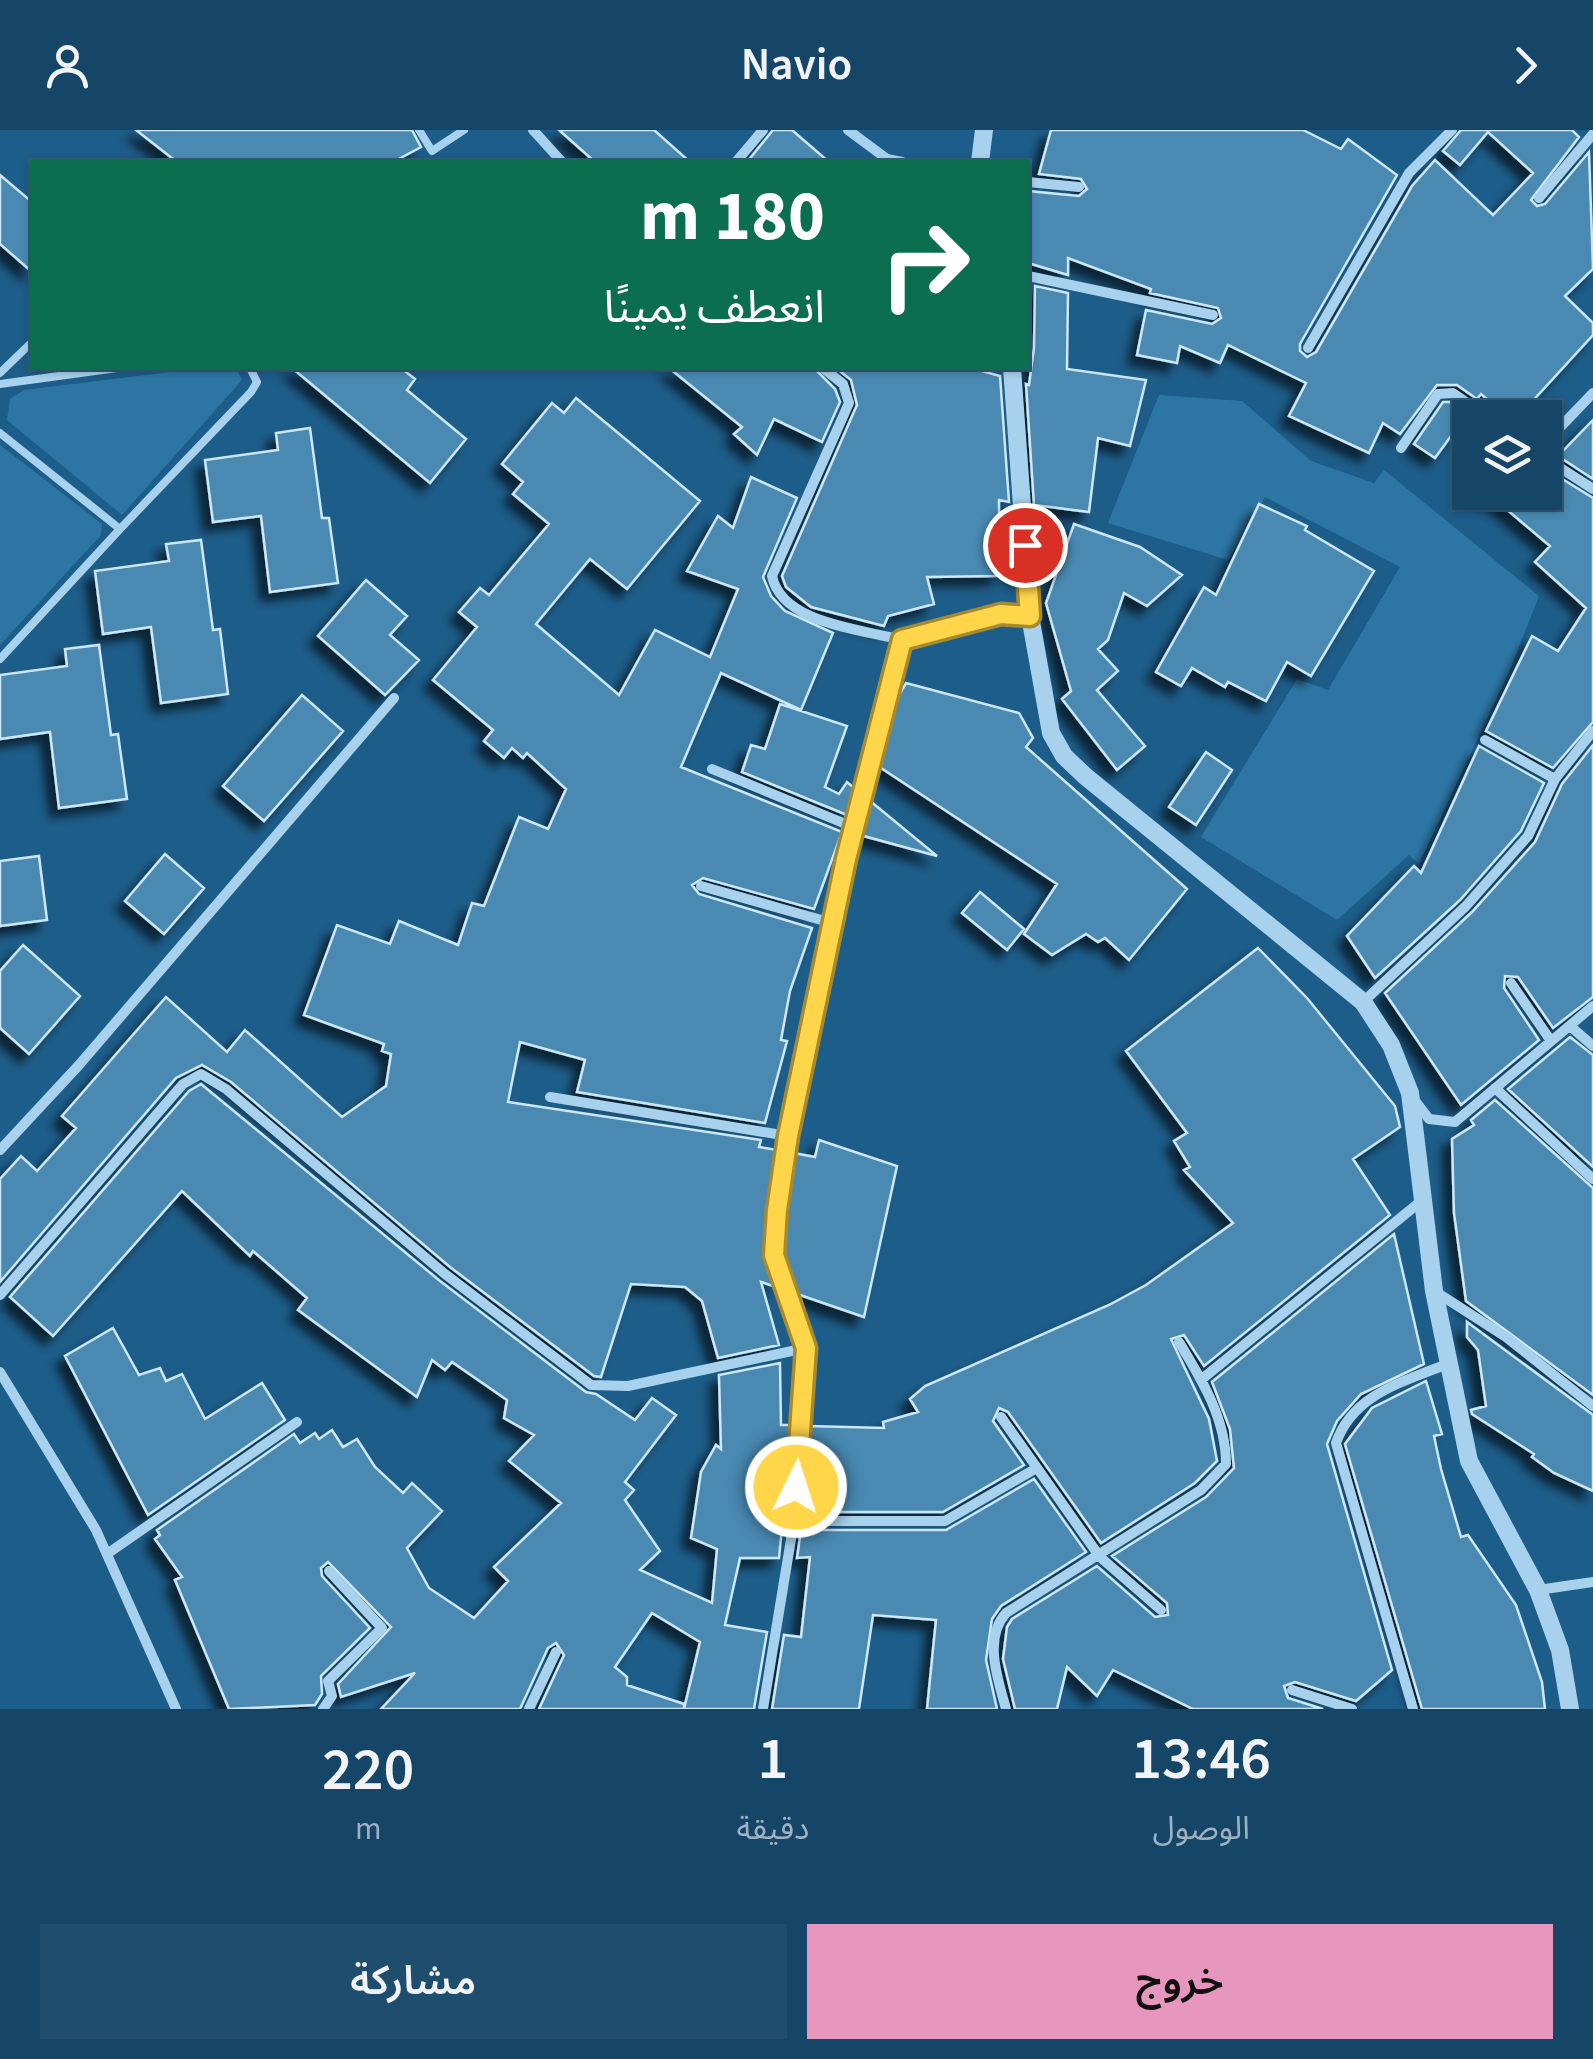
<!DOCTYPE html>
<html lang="ar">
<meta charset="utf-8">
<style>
:root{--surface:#164667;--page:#1f4d6d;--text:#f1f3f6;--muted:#9eb1c0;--line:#355e7b;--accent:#e797bd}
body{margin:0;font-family:"Source Sans 3","Noto Sans Arabic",sans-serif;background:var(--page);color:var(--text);direction:rtl;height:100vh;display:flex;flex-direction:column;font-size:38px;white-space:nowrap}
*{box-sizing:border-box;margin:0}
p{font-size:32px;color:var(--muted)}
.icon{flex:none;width:55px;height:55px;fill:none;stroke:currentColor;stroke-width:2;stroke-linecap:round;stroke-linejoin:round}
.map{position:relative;height:1579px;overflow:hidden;direction:ltr}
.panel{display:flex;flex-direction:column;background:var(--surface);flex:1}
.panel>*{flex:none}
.guide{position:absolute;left:30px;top:30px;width:1000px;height:210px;border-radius:0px;box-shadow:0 2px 8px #0004,0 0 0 2px var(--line);direction:rtl;background:#0b6e4f;color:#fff;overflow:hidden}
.buttons{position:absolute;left:1452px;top:270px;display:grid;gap:20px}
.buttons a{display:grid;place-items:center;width:110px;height:110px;border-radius:0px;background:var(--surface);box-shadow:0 2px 8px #0004,0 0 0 2px var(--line);font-size:50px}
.pin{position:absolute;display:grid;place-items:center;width:85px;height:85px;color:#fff;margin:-42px;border:5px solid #fff;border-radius:50%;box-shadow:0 2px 10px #0007}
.me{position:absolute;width:110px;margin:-55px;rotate:4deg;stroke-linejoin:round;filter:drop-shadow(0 0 8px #0008)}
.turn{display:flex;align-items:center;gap:35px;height:210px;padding:0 40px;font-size:45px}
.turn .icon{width:130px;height:130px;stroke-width:2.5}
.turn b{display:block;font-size:70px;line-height:85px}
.eta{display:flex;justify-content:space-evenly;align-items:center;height:170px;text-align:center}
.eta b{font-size:60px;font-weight:600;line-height:70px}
.primary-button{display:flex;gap:20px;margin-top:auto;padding:20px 40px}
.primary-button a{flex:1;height:115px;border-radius:0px;background:var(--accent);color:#111;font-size:40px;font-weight:600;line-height:115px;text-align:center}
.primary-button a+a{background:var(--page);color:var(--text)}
header{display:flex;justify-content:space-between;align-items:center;height:130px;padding:0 40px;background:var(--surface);font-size:45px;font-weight:600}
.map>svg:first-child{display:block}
.green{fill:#2d76a4}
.building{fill:#4a89b2;stroke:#cce7f8;stroke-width:2.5;filter:url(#shadow)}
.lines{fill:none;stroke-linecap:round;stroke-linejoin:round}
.service{stroke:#a7d1ec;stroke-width:8}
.minor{stroke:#a7d1ec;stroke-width:10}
.tertiary{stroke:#a7d1ec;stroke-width:18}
.route-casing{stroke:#a68a30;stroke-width:25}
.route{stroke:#ffd54a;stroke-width:18}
</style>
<header><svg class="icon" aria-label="forward" viewBox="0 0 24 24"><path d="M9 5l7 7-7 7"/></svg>Navio<svg class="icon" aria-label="person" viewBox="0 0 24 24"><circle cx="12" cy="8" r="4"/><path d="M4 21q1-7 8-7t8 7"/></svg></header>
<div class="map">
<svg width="1593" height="1579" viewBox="0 0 1593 1579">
<defs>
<filter id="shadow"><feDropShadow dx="-9" dy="9" stdDeviation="5" flood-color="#0009"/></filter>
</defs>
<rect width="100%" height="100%" fill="#1d5d89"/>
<path class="green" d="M 203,238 L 236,238 L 242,250 L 122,385 L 7,290 L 10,269 L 24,260 Z
M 1159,265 L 1242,271 L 1311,331 L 1374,353 L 1384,340 L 1539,466 L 1509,542 L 1419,734 L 1409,725 L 1337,790 L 1201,707 L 1297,549 L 1328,560 L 1400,437 L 1265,367 L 1228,430 L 1108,393 Z
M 0,315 L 102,394 L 101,405 L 0,515 Z"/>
<path class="building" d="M 136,0 L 412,0 L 421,17 L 393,32 L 177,32 Z
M 559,0 L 654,0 L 690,32 L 595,32 Z
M 773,0 L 792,0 L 829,32 L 747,32 Z
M 1051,0 L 1303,0 L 1341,19 L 1348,9 L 1397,45 L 1300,214 L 1300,221 L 1307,227 L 1316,222 L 1412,56 L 1435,30 L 1493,85 L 1533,43 L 1488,2 L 1460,35 L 1443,21 L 1461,0 L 1572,0 L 1579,7 L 1531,70 L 1537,76 L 1545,74 L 1589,22 L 1593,139 L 1565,166 L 1593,193 L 1593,205 L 1517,288 L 1510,288 L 1481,264 L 1477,269 L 1457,255 L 1437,255 L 1400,304 L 1383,293 L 1369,323 L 1289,286 L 1306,253 L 1228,215 L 1220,233 L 1180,216 L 1177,233 L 1137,225 L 1146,180 L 1212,194 L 1221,188 L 1218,178 L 1150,163 L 1151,159 L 1068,128 L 1068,145 L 1028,133 L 1028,61 L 1079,66 L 1087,59 L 1081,49 L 1039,44 Z
M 0,45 L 32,72 L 32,142 L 0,114 Z
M 1035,156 L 1068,163 L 1067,239 L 1146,250 L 1130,316 L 1098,308 L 1089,382 L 1034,375 L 1026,254 L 1029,255 L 1034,218 Z
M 292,238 L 401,238 L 415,249 L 407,260 L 466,309 L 430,353 Z
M 669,238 L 814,238 L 835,259 L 840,272 L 822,312 L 774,289 L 757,325 L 734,304 L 742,297 Z
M 836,238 L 971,238 L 1000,246 L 1009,372 L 999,370 L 999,446 L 927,447 L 934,474 L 888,486 L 884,496 L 811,477 L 786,457 L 782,446 L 857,275 L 851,250 Z
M 576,268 L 700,371 L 627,459 L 590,429 L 536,494 L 619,565 L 655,500 L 710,527 L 738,459 L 687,441 L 718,386 L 733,398 L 751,347 L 797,368 L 763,447 L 771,466 L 785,481 L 833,503 L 801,580 L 721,543 L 681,637 L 842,702 L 814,779 L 703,748 L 692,755 L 699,764 L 812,798 L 790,861 L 781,910 L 787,911 L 765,993 L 577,962 L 585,930 L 520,912 L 508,972 L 761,1010 L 759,1017 L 777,1020 L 765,1124 L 776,1157 L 761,1152 L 779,1215 L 718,1228 L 702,1171 L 685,1157 L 631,1154 L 601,1247 L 594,1246 L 450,1137 L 231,952 L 202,935 L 176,948 L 0,1152 L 0,1049 L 21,1026 L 37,1041 L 76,998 L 62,986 L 166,867 L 227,922 L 245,900 L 342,987 L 386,956 L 391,924 L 382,921 L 384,914 L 304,885 L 337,795 L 390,814 L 399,791 L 458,815 L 472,773 L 484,776 L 519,687 L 548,699 L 566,659 L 527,623 L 523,628 L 512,618 L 504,628 L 484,611 L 493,600 L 433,550 L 477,497 L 459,482 L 480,458 L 489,465 L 549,394 L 513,364 L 523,352 L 502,334 L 552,273 L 564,283 Z
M 1443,272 L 1451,272 L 1467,284 L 1435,328 L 1414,314 Z
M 1593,290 L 1593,349 L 1558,326 Z
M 310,298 L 322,388 L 329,388 L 338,453 L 270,462 L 261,386 L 213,392 L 205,330 L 278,320 L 276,303 Z
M 1546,339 L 1593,368 L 1593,592 L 1553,638 L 1486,601 L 1532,506 L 1558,521 L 1586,478 L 1535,432 L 1550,416 L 1486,362 L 1545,362 Z
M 1259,374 L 1307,396 L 1305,400 L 1374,441 L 1311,546 L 1287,532 L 1266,571 L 1228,552 L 1225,557 L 1192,538 L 1181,556 L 1156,542 L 1204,457 L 1216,465 Z
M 1074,394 L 1140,417 L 1182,445 L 1147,476 L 1124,463 L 1108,510 L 1098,519 L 1118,541 L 1097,560 L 1145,616 L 1117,640 L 1062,569 L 1071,561 L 1046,473 Z
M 201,410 L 213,500 L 220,499 L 228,564 L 161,573 L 151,497 L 103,504 L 95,441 L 169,431 L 166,414 Z
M 366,450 L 407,486 L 390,505 L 419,530 L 385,565 L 318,506 Z
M 99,515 L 111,605 L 118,604 L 127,669 L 59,678 L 50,602 L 0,609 L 0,545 L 67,536 L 65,519 Z
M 906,553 L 1019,583 L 1033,608 L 1026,617 L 1187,759 L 1129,830 L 1105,808 L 1098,812 L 1086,804 L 1052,825 L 1024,804 L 1057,754 L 878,636 L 896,570 Z
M 302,565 L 343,601 L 264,691 L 223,656 Z
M 780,574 L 847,596 L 825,657 L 839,664 L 847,652 L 854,658 L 847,685 L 742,642 L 751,615 L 765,619 Z
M 1593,615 L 1593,867 L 1553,898 L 1518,847 L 1505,846 L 1504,858 L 1539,910 L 1461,975 L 1385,863 L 1472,782 L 1535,712 L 1562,654 Z
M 1479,616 L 1544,653 L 1521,701 L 1460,770 L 1375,848 L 1347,806 L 1414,736 L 1421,743 Z
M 1206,622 L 1232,640 L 1196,695 L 1169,677 Z
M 869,670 L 937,726 L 860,705 Z
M 165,724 L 204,758 L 164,804 L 125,771 Z
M 39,726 L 47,790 L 0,796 L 0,731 Z
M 980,762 L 1024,799 L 1007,820 L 962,783 Z
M 23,815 L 80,866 L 29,924 L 0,898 L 0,841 Z
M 1258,818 L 1307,868 L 1395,976 L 1400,997 L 1353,1029 L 1390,1085 L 1204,1236 L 1184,1205 L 1171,1209 L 1209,1289 L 1217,1331 L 1195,1353 L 1101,1413 L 1008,1282 L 999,1278 L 993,1291 L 1024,1335 L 943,1382 L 803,1382 L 809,1296 L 884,1298 L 883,1292 L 918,1282 L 910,1269 L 925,1256 L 1109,1175 L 1146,1155 L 1233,1093 L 1184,1040 L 1190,1037 L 1174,1011 L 1187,1003 L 1126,921 Z
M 1570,907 L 1593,925 L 1593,1037 L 1508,959 Z
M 201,954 L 440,1151 L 586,1262 L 596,1264 L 635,1290 L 652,1268 L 676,1285 L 625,1352 L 634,1360 L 625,1370 L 660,1421 L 640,1440 L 712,1473 L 717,1419 L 691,1408 L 701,1342 L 716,1315 L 721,1319 L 719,1245 L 780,1233 L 781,1295 L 792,1295 L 779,1428 L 740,1428 L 725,1495 L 767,1502 L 754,1579 L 684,1579 L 700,1512 L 652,1483 L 615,1537 L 627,1547 L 627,1555 L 684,1574 L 684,1579 L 539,1579 L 564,1525 L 556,1513 L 548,1518 L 520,1579 L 381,1579 L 415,1543 L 341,1567 L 338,1554 L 391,1497 L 328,1432 L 321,1438 L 322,1446 L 370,1498 L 321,1546 L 322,1564 L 315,1575 L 229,1579 L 175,1450 L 182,1447 L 155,1409 L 160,1405 L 157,1400 L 294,1304 L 300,1313 L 315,1303 L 319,1309 L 332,1300 L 343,1317 L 357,1309 L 375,1337 L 403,1363 L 412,1353 L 442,1381 L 407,1418 L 429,1458 L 474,1488 L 508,1451 L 494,1437 L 561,1373 L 509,1331 L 534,1305 L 504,1288 L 507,1270 L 452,1232 L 445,1240 L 432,1230 L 417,1267 L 298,1180 L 307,1168 L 253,1121 L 250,1126 L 182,1061 L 53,1206 L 10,1167 L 189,961 Z
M 1495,970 L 1593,1058 L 1593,1265 L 1466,1171 L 1454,1083 L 1452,1009 L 1474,995 L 1471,990 Z
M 819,1010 L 897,1036 L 864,1187 L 797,1164 L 783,1124 L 794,1023 L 815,1027 Z
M 1394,1104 L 1424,1234 L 1361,1264 L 1337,1291 L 1327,1314 L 1392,1540 L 1356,1571 L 1295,1552 L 1284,1556 L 1288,1568 L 1323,1579 L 1193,1579 L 1113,1540 L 1097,1566 L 1067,1537 L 1057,1579 L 1015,1579 L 1003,1529 L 1007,1497 L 1012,1489 L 1097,1436 L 1155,1487 L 1168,1485 L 1167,1473 L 1112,1426 L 1206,1367 L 1234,1338 L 1230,1299 L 1212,1252 Z
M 1467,1192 L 1593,1285 L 1593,1361 L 1554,1343 L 1532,1327 L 1534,1324 L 1472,1284 L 1471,1280 L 1486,1276 L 1478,1220 L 1467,1207 Z
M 113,1198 L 139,1245 L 160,1238 L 166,1251 L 182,1244 L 205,1289 L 262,1253 L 285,1290 L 148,1385 L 65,1226 Z
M 1426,1251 L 1442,1304 L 1434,1306 L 1441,1339 L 1461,1407 L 1468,1405 L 1516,1475 L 1542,1552 L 1545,1579 L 1422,1579 L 1345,1314 L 1372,1278 Z
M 1034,1349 L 1086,1422 L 1001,1476 L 992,1489 L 986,1530 L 997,1579 L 927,1579 L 936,1490 L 873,1485 L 859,1579 L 772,1579 L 784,1505 L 801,1507 L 810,1427 L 797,1428 L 801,1400 L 946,1400 Z"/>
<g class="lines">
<path class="service" d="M 419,0 L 432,21 L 464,0
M 0,243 L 32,212
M 0,254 L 117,238
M 0,303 L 120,399 L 0,529
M 120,399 L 251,262 L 257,252 L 250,238"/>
<path class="minor" d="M 533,0 L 562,32
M 848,0 L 887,29 L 902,32
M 736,32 L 763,0
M 1028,52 L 1079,57
M 1539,68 L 1593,4
M 1028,146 L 1213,185
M 1308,218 L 1409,43 L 1452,0
M 823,238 L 843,254 L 849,273 L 772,446 C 782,494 862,499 902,510
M 1545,313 L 1593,263
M 1401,318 L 1438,264 L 1453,263 L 1489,288
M 1545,328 L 1593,359
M 1485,610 L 1555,649
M 712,639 L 853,697
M 701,756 L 832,793
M 1511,853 L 1551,911
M 1363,872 L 1466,776 L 1528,706 L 1555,649 L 1593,601
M 1570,896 L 1593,916
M 1495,958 L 1593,1049
M 550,967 L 788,1006
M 1413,968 L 1429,989 L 1455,992 L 1593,876
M 0,1020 L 79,935 L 394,568
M 1436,1162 L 1506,1207 L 1593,1276
M 0,1165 L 183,954 L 201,944 L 226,959 L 445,1144 L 591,1255 L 628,1256 L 806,1218
M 0,1242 L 96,1400 L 176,1579
M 1202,1249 L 1425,1068
M 1001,1287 L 1100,1427 L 1161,1480
M 794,1391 L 945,1391 L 1035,1339
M 107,1424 L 297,1292
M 1538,1460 L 1593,1452
M 1292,1560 L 1352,1579
M 323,1579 L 332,1566 L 328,1551 L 382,1498 L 329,1441
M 529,1579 L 556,1522
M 763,1579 L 794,1391 L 806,1218 L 774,1125 L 777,1080 L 788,1006 L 853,697 L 902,510 L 1001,484 L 1030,486
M 1006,1579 C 998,1549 983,1509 1006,1483 L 1201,1360 L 1226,1334 C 1226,1289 1202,1250 1179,1212
M 1413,1579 L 1336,1313 C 1353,1264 1403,1252 1447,1234"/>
<path class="tertiary" d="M 980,32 L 984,0
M 1012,238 L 1030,486 L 1051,603 L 1064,626 L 1085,646 L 1363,872 L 1391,915 L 1410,963 L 1434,1161 L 1469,1331 L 1538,1460 L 1560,1520 L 1570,1579"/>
</g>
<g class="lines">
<g class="route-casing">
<path id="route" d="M 796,1357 L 806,1218 L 774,1125 L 777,1080 L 788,1006 L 846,729 L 902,510 L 1001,484 L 1030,486 L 1025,415"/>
</g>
<use href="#route" class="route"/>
</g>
</svg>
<div class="buttons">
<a><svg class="icon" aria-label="layers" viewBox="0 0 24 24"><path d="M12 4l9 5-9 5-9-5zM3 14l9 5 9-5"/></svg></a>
</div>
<div class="pin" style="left:1025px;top:415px;background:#d93025"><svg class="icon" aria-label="arrive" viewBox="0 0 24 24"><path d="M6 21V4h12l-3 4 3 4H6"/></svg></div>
<svg class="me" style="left:796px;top:1357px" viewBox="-20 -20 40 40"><circle r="17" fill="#ffd54a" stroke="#fff" stroke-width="3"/><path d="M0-11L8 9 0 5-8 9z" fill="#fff"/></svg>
<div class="guide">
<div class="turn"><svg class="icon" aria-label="right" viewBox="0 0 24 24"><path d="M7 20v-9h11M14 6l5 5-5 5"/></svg><div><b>180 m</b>انعطف يمينًا</div></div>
</div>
</div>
<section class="panel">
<div class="eta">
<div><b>13:46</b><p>الوصول</p></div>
<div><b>1</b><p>دقيقة</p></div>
<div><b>220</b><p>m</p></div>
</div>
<div class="primary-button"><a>خروج</a><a>مشاركة</a></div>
</section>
